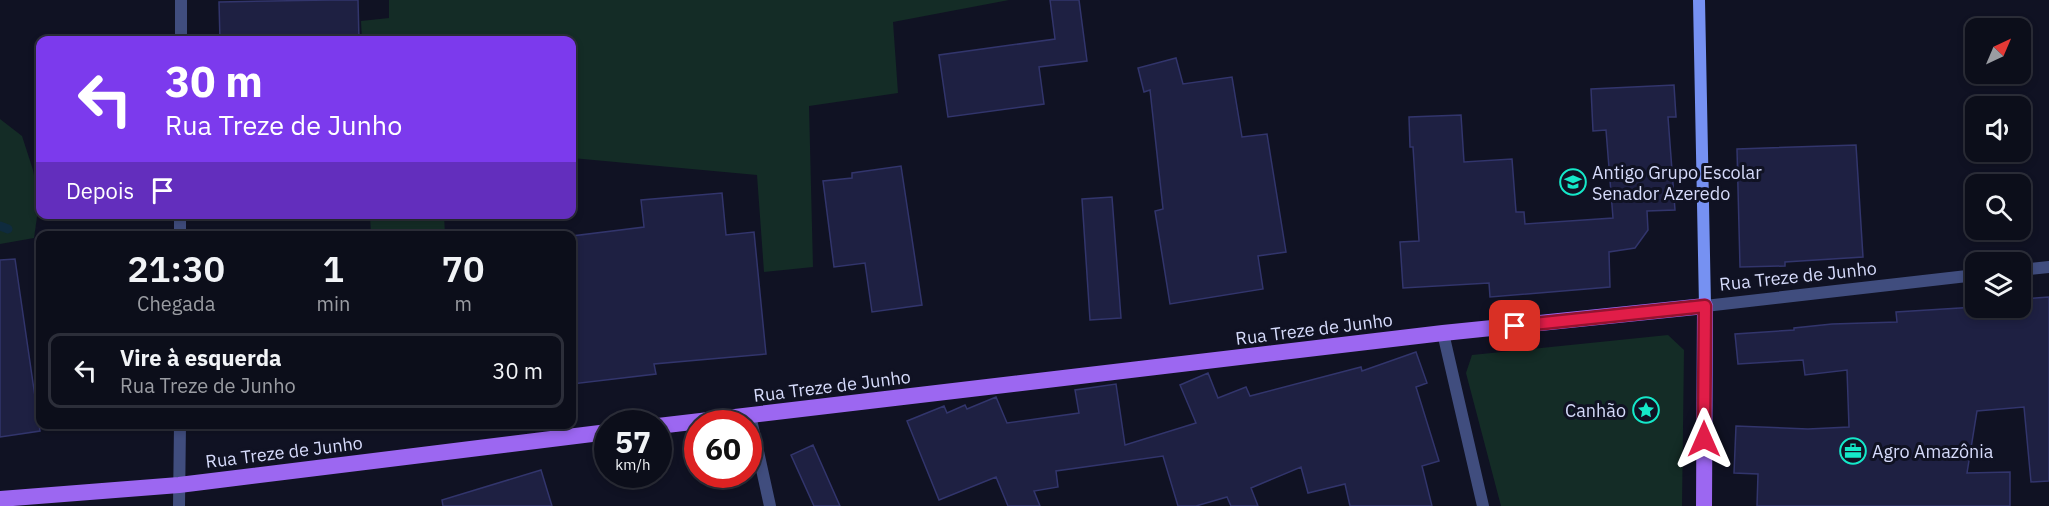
<!DOCTYPE html>
<html lang="pt">
<meta charset="utf-8">
<style>
:root{--surface:#0c0e1a;--page:#151723;--text:#f1f3f6;--muted:#9a9ca2;--line:#2c2e39}
body{margin:0;font-family:"IBM Plex Sans",sans-serif;background:var(--page);color:var(--text);height:100vh;display:flex;flex-direction:column;font-size:22px;white-space:nowrap}
*{box-sizing:border-box;margin:0}
p{font-size:20px;color:var(--muted)}
.icon{flex:none;width:33px;height:33px;fill:none;stroke:currentColor;stroke-width:2;stroke-linecap:round;stroke-linejoin:round}
.map{position:relative;flex:1;overflow:hidden}
.side{position:absolute;left:36px;top:231px;width:540px;height:198px;display:flex;flex-direction:column;background:var(--surface);border-radius:12px;box-shadow:0 3px 9px #0003,0 0 0 2px var(--line)}
.side>*{flex:none}
.banner{position:absolute;left:36px;top:36px;width:540px;height:183px;border-radius:12px;box-shadow:0 3px 9px #0003,0 0 0 2px var(--line);background:#7c3aed;color:#fff;overflow:hidden}
.needle{width:39px;rotate:44deg}
.controls{position:absolute;left:1965px;top:18px;display:grid;gap:12px}
.controls a{display:grid;place-items:center;width:66px;height:66px;border-radius:12px;background:var(--surface);box-shadow:0 3px 9px #0003,0 0 0 2px var(--line);font-size:30px}
.speed{position:absolute;left:594px;top:410px;display:flex;gap:12px;font-size:30px;font-weight:700;text-align:center}
.speed>*{display:grid;place-content:center;width:78px;height:78px;border-radius:50%;background:var(--surface);box-shadow:0 3px 9px #0003,0 0 0 2px var(--line);line-height:1}
.speed small{font-size:15px;font-weight:400}
.speed .limit{border:9px solid #d22;background:#fff;color:#111}
.pin{position:absolute;display:grid;place-items:center;width:51px;height:51px;color:#fff;margin:-26px;border-radius:12px;box-shadow:0 3px 9px #0006}
.me{position:absolute;width:66px;margin:-33px;rotate:0deg;stroke-linejoin:round;filter:drop-shadow(0 0 4px #0008)}
.turn{display:flex;align-items:center;gap:21px;height:126px;padding:0 30px;font-size:27px}
.turn .icon{width:78px;height:78px;stroke-width:2.5}
.turn b{display:block;font-size:42px;line-height:51px}
.then{display:flex;align-items:center;height:57px;padding:0 30px;background:#0003;gap:12px;font-size:22px}
.eta{display:flex;justify-content:space-evenly;align-items:center;height:102px;text-align:center}
.eta b{font-size:36px;font-weight:600;line-height:42px}
ul{padding:0;list-style:none}
li{display:flex;align-items:center;gap:18px;height:75px;margin:0 12px 9px;padding:0 18px;border:3px solid var(--line);border-radius:12px}
li div{flex:1}
li b{display:block;font-size:22px}
li em{font-style:normal}
.map>svg:first-child{display:block}
.green{fill:#142c26}
.lines{fill:none;stroke-linecap:round;stroke-linejoin:round}
.stream{stroke:#0f2b3e;stroke-width:9}
.building{fill:#1e2042;stroke:#32356c;stroke-width:1.5}
.service{stroke:#404d7e;stroke-width:12}
.minor{stroke:#404d7e;stroke-width:12}
.tertiary{stroke:#404d7e;stroke-width:12}
.secondary{stroke:#7691f2;stroke-width:12}
.primary{stroke:#9c67f1;stroke-width:16}
.route-casing{stroke:#92132f;stroke-width:15}
.route{stroke:#e11d48;stroke-width:10}
.labels{text-anchor:middle;dominant-baseline:central;stroke-width:6;stroke-linejoin:round;paint-order:stroke}
.poi-label{font-size:18px;fill:#d6dbfb;stroke:#101223;text-anchor:start}
.street-label{font-size:18px;fill:#d6dbfb;stroke:#101223}
</style>
<div class="map">
<svg width="2049" height="506" viewBox="0 0 2049 506">
<rect width="100%" height="100%" fill="#101223"/>
<path class="green" d="M 389,0 L 1009,0 L 893,22 L 898,93 L 809,106 L 813,267 L 764,272 L 757,175 L 572,158 L 572,40 L 362,40 L 361,21 L 389,18 Z
M 0,119 L 22,136 L 33,170 L 39,203 L 34,238 L 0,244 Z
M 370,215 L 444,215 L 445,235 L 371,235 Z
M 1668,335 L 1684,350 L 1682,506 L 1501,506 L 1466,373 L 1472,355 Z"/>
<g class="lines">
<path class="stream" d="M 0,226 L 8,229"/>
</g>
<path class="building" d="M 330,0 L 358,0 L 359,40 L 220,40 L 219,2 Z
M 1050,0 L 1079,0 L 1087,61 L 1039,67 L 1044,104 L 948,117 L 939,55 L 1055,39 Z
M 1176,58 L 1183,84 L 1232,77 L 1242,137 L 1267,134 L 1286,252 L 1258,256 L 1263,289 L 1170,304 L 1155,211 L 1163,209 L 1150,90 L 1144,92 L 1138,68 Z
M 1674,85 L 1676,117 L 1668,117 L 1675,210 L 1647,211 L 1648,230 L 1635,248 L 1609,252 L 1610,287 L 1490,297 L 1489,283 L 1403,288 L 1400,242 L 1419,241 L 1413,147 L 1410,147 L 1409,117 L 1461,115 L 1464,162 L 1512,159 L 1516,212 L 1524,212 L 1525,224 L 1613,218 L 1606,130 L 1593,131 L 1591,89 Z
M 1856,145 L 1863,257 L 1785,262 L 1785,266 L 1740,267 L 1737,149 Z
M 901,166 L 922,305 L 872,312 L 865,263 L 834,267 L 823,181 L 852,178 L 852,173 Z
M 722,193 L 726,235 L 754,232 L 766,354 L 654,364 L 656,374 L 572,384 L 572,236 L 644,227 L 641,200 Z
M 1112,197 L 1121,318 L 1090,320 L 1082,199 Z
M 15,259 L 40,431 L 0,437 L 0,260 Z
M 2049,297 L 2049,481 L 2031,482 L 2024,407 L 1977,411 L 1967,473 L 2010,472 L 2010,506 L 1757,506 L 1758,474 L 1734,473 L 1736,426 L 1808,429 L 1849,427 L 1847,370 L 1805,375 L 1803,360 L 1738,364 L 1735,334 L 1794,330 L 1794,328 L 1832,324 L 1897,322 L 1896,312 L 1976,307 L 2020,308 L 2020,299 Z
M 1416,352 L 1427,383 L 1416,387 L 1439,461 L 1422,466 L 1432,506 L 1350,506 L 1345,484 L 1308,493 L 1301,467 L 1251,488 L 1258,506 L 1231,506 L 1227,497 L 1196,506 L 1178,506 L 1163,456 L 1056,471 L 1058,487 L 1034,491 L 1040,506 L 1008,506 L 996,477 L 939,500 L 907,421 L 944,406 L 947,413 L 965,405 L 967,409 L 996,397 L 1007,423 L 1079,413 L 1075,390 L 1116,384 L 1125,445 L 1196,423 L 1180,385 L 1208,373 L 1218,398 L 1246,387 L 1250,396 L 1361,367 L 1362,371 Z
M 813,445 L 840,506 L 814,506 L 791,455 Z
M 541,470 L 552,506 L 443,506 L 442,500 Z"/>
<g class="lines">
<path class="service" d="M 750,415 L 770,506"/>
<path class="minor" d="M 181,40 L 181,0
M 180,236 L 180,214
M 1443,333 L 1483,506
M 179,506 L 180,424"/>
<path class="tertiary" d="M 2020,270 L 2049,267
M 1705,306 L 1976,275"/>
<path class="secondary" d="M 1699,0 L 1705,306"/>
<path class="primary" d="M 658,426 L 1443,333 L 1705,306 L 1704,506
M 0,499 L 179,485 L 608,432"/>
</g>
<g class="lines">
<g class="route-casing">
<path id="route" d="M 1515,326 L 1705,306 L 1704,439"/>
</g>
<use href="#route" class="route"/>
</g>
<defs>
<g id="school-ring" transform="scale(1.35)"><circle r="9.5" fill="#101223" stroke="#15e8c9" stroke-width="1.5"/><path d="M0-5L7-2L0 1L-7-2ZM-4 1L0 2.5L4 1V4Q0 6-4 4Z" fill="#15e8c9"/></g>
<g id="sight-ring" transform="scale(1.35)"><circle r="9.5" fill="#101223" stroke="#15e8c9" stroke-width="1.5"/><path d="M0-6L1.8-2.2L6-1.7L2.9 1.2L3.7 5.4L0 3.3L-3.7 5.4L-2.9 1.2L-6-1.7L-1.8-2.2Z" fill="#15e8c9"/></g>
<g id="office-ring" transform="scale(1.35)"><circle r="9.5" fill="#101223" stroke="#15e8c9" stroke-width="1.5"/><path d="M-6-3h4V-5.5h4V-3h4V5H-6ZM-1-4.5V-3h2v-1.5ZM-6 0V1H6V0Z" fill="#15e8c9"/></g>
</defs>
<g fill-rule="evenodd">
<use href="#school-ring" x="1573" y="182"/>
<use href="#sight-ring" x="1646" y="410"/>
<use href="#office-ring" x="1853" y="451"/>
</g>
<g class="labels">
<g class="poi-label">
<text x="1592" y="172">Antigo Grupo Escolar<tspan x="1592" dy="21">Senador Azeredo</tspan></text>
<text x="1626" y="410" text-anchor="end">Canhão</text>
<text x="1872" y="451">Agro Amazônia</text>
</g>
<g class="street-label">
<text transform="translate(1798 276) rotate(-6)">Rua Treze de Junho</text>
<text transform="translate(1314 329) rotate(-7)">Rua Treze de Junho</text>
<text transform="translate(832 386) rotate(-7)">Rua Treze de Junho</text>
<text transform="translate(284 452) rotate(-7)">Rua Treze de Junho</text>
</g>
</g>
</svg>
<div class="controls">
<a><svg class="needle" viewBox="-14 -14 28 28"><path d="M0-13l5 13h-10z" fill="#e53935"/><path d="M0 13l5-13h-10z" fill="#9a9ca2"/></svg></a>
<a><svg class="icon" aria-label="sound" viewBox="0 0 24 24"><path d="M4 9h4l5-4v14l-5-4H4zM17 9q2 3 0 6"/></svg></a>
<a><svg class="icon" aria-label="search" viewBox="0 0 24 24"><circle cx="10" cy="10" r="6"/><path d="M15 15l6 6"/></svg></a>
<a><svg class="icon" aria-label="layers" viewBox="0 0 24 24"><path d="M12 4l9 5-9 5-9-5zM3 14l9 5 9-5"/></svg></a>
</div>
<div class="speed"><div>57<small>km/h</small></div><div class="limit">60</div></div>
<div class="pin" style="left:1515px;top:326px;background:#d93025"><svg class="icon" aria-label="arrive" viewBox="0 0 24 24"><path d="M6 21V4h12l-3 4 3 4H6"/></svg></div>
<svg class="me" style="left:1704px;top:439px" viewBox="-20 -20 40 40"><path d="M0-17L14 15 0 8-14 15z" fill="#e11d48" stroke="#fff" stroke-width="4"/></svg>
<div class="banner">
<div class="turn"><svg class="icon" aria-label="left" viewBox="0 0 24 24"><path d="M17 20v-9H6M10 6l-5 5 5 5"/></svg><div><b>30 m</b>Rua Treze de Junho</div></div>
<div class="then">Depois<svg class="icon" aria-label="arrive" viewBox="0 0 24 24"><path d="M6 21V4h12l-3 4 3 4H6"/></svg></div>
</div>
<section class="side">
<div class="eta">
<div><b>21:30</b><p>Chegada</p></div>
<div><b>1</b><p>min</p></div>
<div><b>70</b><p>m</p></div>
</div>
<ul>
<li><svg class="icon" aria-label="left" viewBox="0 0 24 24"><path d="M17 20v-9H6M10 6l-5 5 5 5"/></svg><div><b>Vire à esquerda</b><p>Rua Treze de Junho</p></div><em>30 m</em></li>
</ul>
</section>
</div>
